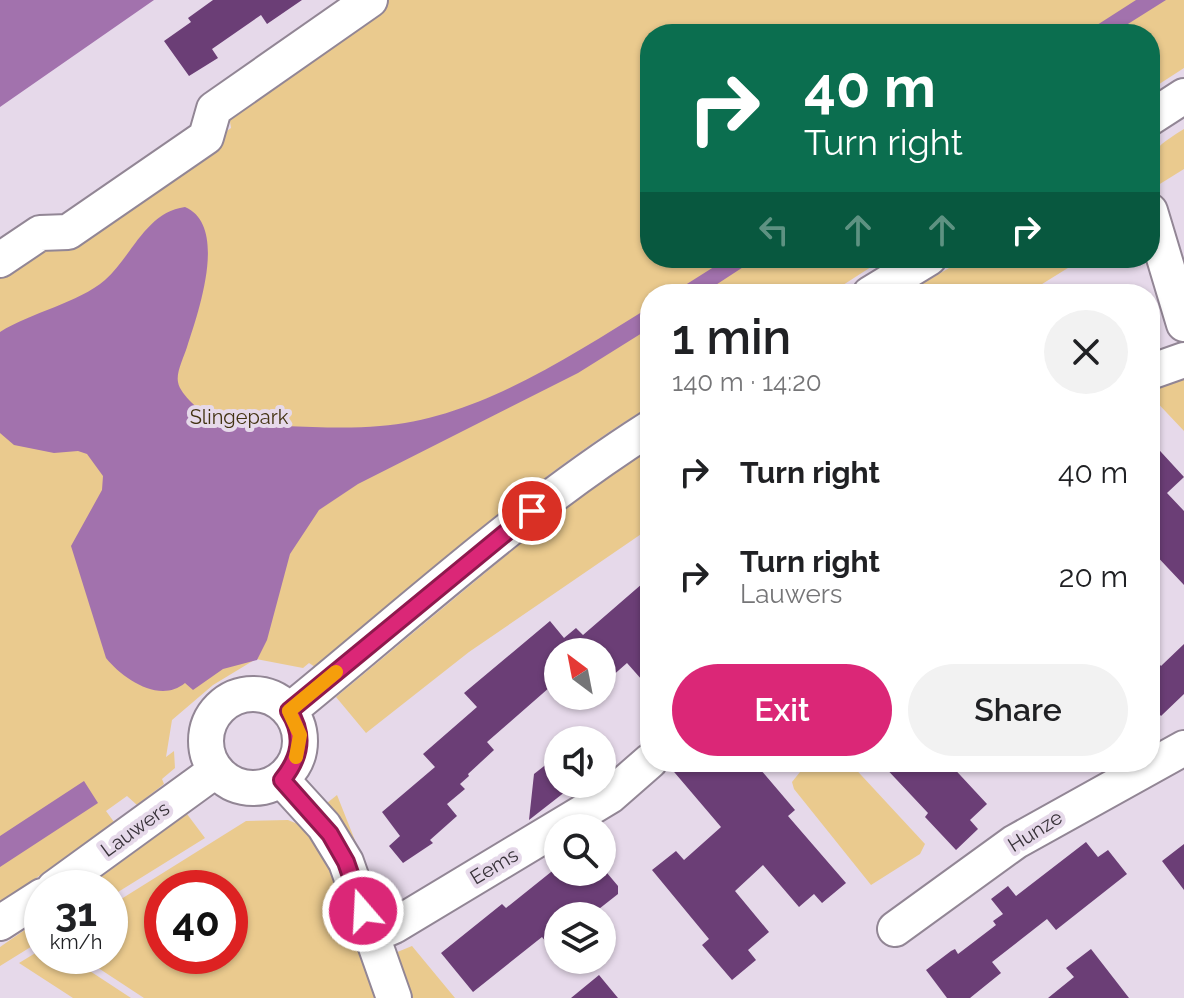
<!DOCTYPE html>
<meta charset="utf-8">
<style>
:root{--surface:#fff;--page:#f2f2f2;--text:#202124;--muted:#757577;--accent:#db2777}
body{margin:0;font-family:Raleway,sans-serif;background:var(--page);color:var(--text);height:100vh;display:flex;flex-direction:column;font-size:30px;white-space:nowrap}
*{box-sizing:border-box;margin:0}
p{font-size:26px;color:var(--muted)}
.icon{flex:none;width:44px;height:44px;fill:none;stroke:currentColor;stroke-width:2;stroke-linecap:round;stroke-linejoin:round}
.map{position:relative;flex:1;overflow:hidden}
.panel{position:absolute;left:640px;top:284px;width:520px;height:488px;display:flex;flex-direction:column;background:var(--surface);border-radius:32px;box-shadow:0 2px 6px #0004}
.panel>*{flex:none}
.hud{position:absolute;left:640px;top:24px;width:520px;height:244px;border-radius:32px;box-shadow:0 2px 6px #0004;background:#0b6e4f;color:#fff;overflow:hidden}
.needle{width:52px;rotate:328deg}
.fabs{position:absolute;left:544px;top:638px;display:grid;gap:16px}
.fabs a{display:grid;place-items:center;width:72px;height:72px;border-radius:50%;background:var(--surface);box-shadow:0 2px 6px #0004;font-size:40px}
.speed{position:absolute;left:24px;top:870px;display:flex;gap:16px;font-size:40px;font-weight:700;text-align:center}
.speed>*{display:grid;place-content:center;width:104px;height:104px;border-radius:50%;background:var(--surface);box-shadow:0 2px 6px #0004;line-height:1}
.speed small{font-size:20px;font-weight:400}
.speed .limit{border:12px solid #d22;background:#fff;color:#111}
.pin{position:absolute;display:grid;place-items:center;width:68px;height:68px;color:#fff;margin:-34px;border:4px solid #fff;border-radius:50%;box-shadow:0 2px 8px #0007}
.me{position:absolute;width:88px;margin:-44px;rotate:341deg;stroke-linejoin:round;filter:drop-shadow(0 0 6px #0008)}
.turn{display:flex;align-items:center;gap:28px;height:168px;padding:0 32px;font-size:36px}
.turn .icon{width:104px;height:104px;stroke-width:2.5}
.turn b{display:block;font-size:56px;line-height:68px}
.lanes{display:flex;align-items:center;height:76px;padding:0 32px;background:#0003;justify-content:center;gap:40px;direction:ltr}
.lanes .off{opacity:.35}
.round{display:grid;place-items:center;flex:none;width:84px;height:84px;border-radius:42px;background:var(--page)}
.summary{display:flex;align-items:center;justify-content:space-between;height:136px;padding:0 32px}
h1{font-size:48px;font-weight:600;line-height:60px}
.action{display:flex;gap:16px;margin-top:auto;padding:16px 32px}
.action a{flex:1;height:92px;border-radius:48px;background:var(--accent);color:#fff;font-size:32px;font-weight:600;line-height:92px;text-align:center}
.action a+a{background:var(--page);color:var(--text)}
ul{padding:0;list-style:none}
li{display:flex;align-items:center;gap:24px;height:104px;padding:0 32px}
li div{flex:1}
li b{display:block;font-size:30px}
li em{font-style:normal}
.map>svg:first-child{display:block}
.green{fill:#eaca8e;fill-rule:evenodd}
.water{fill:#a272ad}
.building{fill:#6b3e76}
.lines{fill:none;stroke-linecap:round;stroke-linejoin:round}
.minor-casing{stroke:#928695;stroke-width:38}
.minor{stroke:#fff;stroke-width:34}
.route-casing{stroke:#8e194d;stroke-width:20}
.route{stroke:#db2777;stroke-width:14}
.slow{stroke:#f59e0b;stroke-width:14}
.labels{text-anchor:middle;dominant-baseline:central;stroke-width:8;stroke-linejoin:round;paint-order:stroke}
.park-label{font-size:20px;fill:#433312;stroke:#e6d9ea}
.street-label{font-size:20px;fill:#383239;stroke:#e6d9ea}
</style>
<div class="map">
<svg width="1184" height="998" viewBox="0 0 1184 998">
<rect width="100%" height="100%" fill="#e6d9ea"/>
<path class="green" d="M 386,0 L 1184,0 L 1184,68 L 1150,90 L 1150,34 L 650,34 L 650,258 L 885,258 L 829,294 L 650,294 L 650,406 C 529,480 423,577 315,667 L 309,663 L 303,668 L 256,659 L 213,685 L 172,720 L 166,757 L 174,751 L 175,768 L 162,779 L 164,784 L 137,805 L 127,796 L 106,811 L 114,822 L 0,904 L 0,270 L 49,246 L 54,250 L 231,128 L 229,115 L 273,81 L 275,89 L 285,82 L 284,70 Z
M 1184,129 L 1184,169 L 1155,187 C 1143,154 1157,146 1184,129 Z
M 966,258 L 1084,258 L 1026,294 L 905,294 Z
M 1184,360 L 1184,431 L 1150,395 L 1150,371 Z
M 650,443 L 650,528 L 469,652 L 366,733 L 336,697 L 573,500 Z
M 808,762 L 849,762 L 925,844 L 920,854 L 871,885 L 794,789 L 792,782 Z
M 337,795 L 377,896 L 370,899 L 322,807 Z
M 187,814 L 205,838 L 110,897 L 110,888 L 86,888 Z
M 288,820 L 300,825 L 305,822 L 323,846 L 381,998 L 144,998 L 80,956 L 110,956 L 110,906 L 246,821 ZM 162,888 L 230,888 L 230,956 L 162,956 Z
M 42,918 L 42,940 L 0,966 L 0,947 Z
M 412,946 L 455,998 L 405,998 L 390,955 Z
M 42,949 L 42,956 L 67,956 L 131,998 L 73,998 L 19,963 Z"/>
<path class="water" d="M 0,0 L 154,0 L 0,107 Z
M 1136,0 L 1166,0 L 1112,34 L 1083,34 Z
M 185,207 C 229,226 198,313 187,347 C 184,357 176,372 178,382 C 179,389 186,397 191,402 C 212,424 255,425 283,426 C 315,427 348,429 380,426 C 477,419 570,356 650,307 L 650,328 L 578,373 L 358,484 L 319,510 L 290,554 L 267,640 L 257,660 L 223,669 L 193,690 L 185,683 C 160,704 123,679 106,658 L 71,546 L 102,490 L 103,476 L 87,454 L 78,451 L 54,453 L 14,445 L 0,433 L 0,332 C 32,312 78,303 105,280 C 132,256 146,212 185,207 Z
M 728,258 L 757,258 L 702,294 L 671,294 Z
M 84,781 L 98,803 L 0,867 L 0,836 Z"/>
<path class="building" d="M 213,0 L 302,0 L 267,24 L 261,15 L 212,49 L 218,58 L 189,76 L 164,41 L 191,22 L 188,18 Z
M 1150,440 L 1184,477 L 1167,493 L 1184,511 L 1184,585 L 1150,549 Z
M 650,577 L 650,689 L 627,663 L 602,685 L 602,652 L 558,652 L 558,680 L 487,742 L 494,750 L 468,774 L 469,776 L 460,784 L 465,789 L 447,804 L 457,816 L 430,840 L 433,843 L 403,863 L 389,846 L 400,836 L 382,812 L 435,767 L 423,754 L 477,707 L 464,693 L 550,621 L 564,638 L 576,628 L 583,635 Z
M 1184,644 L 1184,694 L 1161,716 L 1150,704 L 1150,654 L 1161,666 Z
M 669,762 L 754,762 L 795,810 L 788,816 L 846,883 L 822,903 L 814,894 L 799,907 L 763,865 L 735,891 L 769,932 L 748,950 L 756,960 L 732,980 L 702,945 L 709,939 L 652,870 L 676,851 L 684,860 L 721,827 L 669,766 Z
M 880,762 L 948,762 L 987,804 L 970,820 L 978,829 L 956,850 L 925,817 L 928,813 Z
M 548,763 L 558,774 L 558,784 L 566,784 L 570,788 L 529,820 L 534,774 Z
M 1086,842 L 1098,857 L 1108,850 L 1127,874 L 1056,930 L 1047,919 L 992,962 L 1001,973 L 970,998 L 947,998 L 926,970 L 951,951 L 955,949 L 958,954 L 996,925 L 993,921 L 1003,914 L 991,899 L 1008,886 L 1016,896 Z
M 1184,844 L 1184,890 L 1162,861 Z
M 602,867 L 618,886 L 618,894 L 590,916 L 558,916 L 558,957 L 542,937 L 473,992 L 441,953 L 502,904 L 506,908 L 556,868 L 558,872 L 602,872 Z
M 1091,949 L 1129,998 L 1048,998 L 1074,977 L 1066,968 Z
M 599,975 L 618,998 L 571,998 Z"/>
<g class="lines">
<g class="minor-casing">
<path id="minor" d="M 1150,118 L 1184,96
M 1150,211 L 1184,324
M 0,260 L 40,233 L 68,232 L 206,137 L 214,109 L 370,0
M 870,294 L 929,258
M 1150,372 L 1184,360
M206 741a47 47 0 1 1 94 0a47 47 0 1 1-94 0Z
M 289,711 C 407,615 521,510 650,428
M 282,780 L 324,826 L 346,862 L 394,998
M 54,888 L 215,771
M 0,923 L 42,896
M 895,929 L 1015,842 L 1184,748
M 371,936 L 394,926 L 610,796 L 650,761"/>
</g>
<use href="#minor" class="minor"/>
</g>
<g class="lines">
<g class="route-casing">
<path id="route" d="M 363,911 L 346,862 L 330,834 L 282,780 C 300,758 305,736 289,711 L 532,511"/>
</g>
<use href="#route" class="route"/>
<path class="slow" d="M 296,757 L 300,735 L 289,711 L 336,672"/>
</g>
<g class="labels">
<g class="park-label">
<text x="239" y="417">Slingepark</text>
</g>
<g class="street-label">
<text transform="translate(135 829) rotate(-36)">Lauwers</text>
<text transform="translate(1035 831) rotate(-32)">Hunze</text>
<text transform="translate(494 866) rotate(-31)">Eems</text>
</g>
</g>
</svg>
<div class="fabs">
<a><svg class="needle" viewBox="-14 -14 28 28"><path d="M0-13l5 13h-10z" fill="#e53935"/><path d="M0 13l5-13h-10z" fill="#757577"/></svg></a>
<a><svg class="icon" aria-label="sound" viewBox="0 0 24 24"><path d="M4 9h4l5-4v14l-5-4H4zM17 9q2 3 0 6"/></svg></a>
<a><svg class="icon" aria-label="search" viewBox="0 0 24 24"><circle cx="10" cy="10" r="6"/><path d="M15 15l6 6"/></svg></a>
<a><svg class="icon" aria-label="layers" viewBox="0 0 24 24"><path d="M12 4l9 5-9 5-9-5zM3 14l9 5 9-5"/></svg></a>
</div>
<div class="speed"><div>31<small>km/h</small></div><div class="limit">40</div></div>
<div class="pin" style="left:532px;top:511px;background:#d93025"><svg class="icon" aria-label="arrive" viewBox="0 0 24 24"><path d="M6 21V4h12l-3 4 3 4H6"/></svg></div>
<svg class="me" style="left:363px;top:911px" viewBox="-20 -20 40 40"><circle r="17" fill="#db2777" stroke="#fff" stroke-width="3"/><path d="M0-11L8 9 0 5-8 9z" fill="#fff"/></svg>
<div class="hud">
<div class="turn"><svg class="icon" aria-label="right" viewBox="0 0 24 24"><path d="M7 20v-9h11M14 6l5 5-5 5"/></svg><div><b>40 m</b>Turn right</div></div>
<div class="lanes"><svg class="icon off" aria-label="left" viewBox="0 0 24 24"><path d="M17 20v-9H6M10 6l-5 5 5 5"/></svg><svg class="icon off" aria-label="ahead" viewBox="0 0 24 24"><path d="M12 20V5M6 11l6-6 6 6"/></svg><svg class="icon off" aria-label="ahead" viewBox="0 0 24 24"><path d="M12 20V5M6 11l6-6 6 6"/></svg><svg class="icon" aria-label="right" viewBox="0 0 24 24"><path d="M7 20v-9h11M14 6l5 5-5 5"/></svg></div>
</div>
<section class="panel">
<div class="summary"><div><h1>1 min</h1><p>140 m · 14:20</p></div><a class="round"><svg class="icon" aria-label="close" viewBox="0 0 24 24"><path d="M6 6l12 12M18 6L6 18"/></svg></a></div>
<ul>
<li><svg class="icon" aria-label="right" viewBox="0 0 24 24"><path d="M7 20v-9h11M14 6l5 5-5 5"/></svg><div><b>Turn right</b></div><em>40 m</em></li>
<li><svg class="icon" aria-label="right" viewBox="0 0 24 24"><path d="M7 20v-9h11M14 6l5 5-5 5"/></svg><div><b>Turn right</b><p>Lauwers</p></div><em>20 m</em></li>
</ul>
<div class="action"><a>Exit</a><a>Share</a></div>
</section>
</div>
